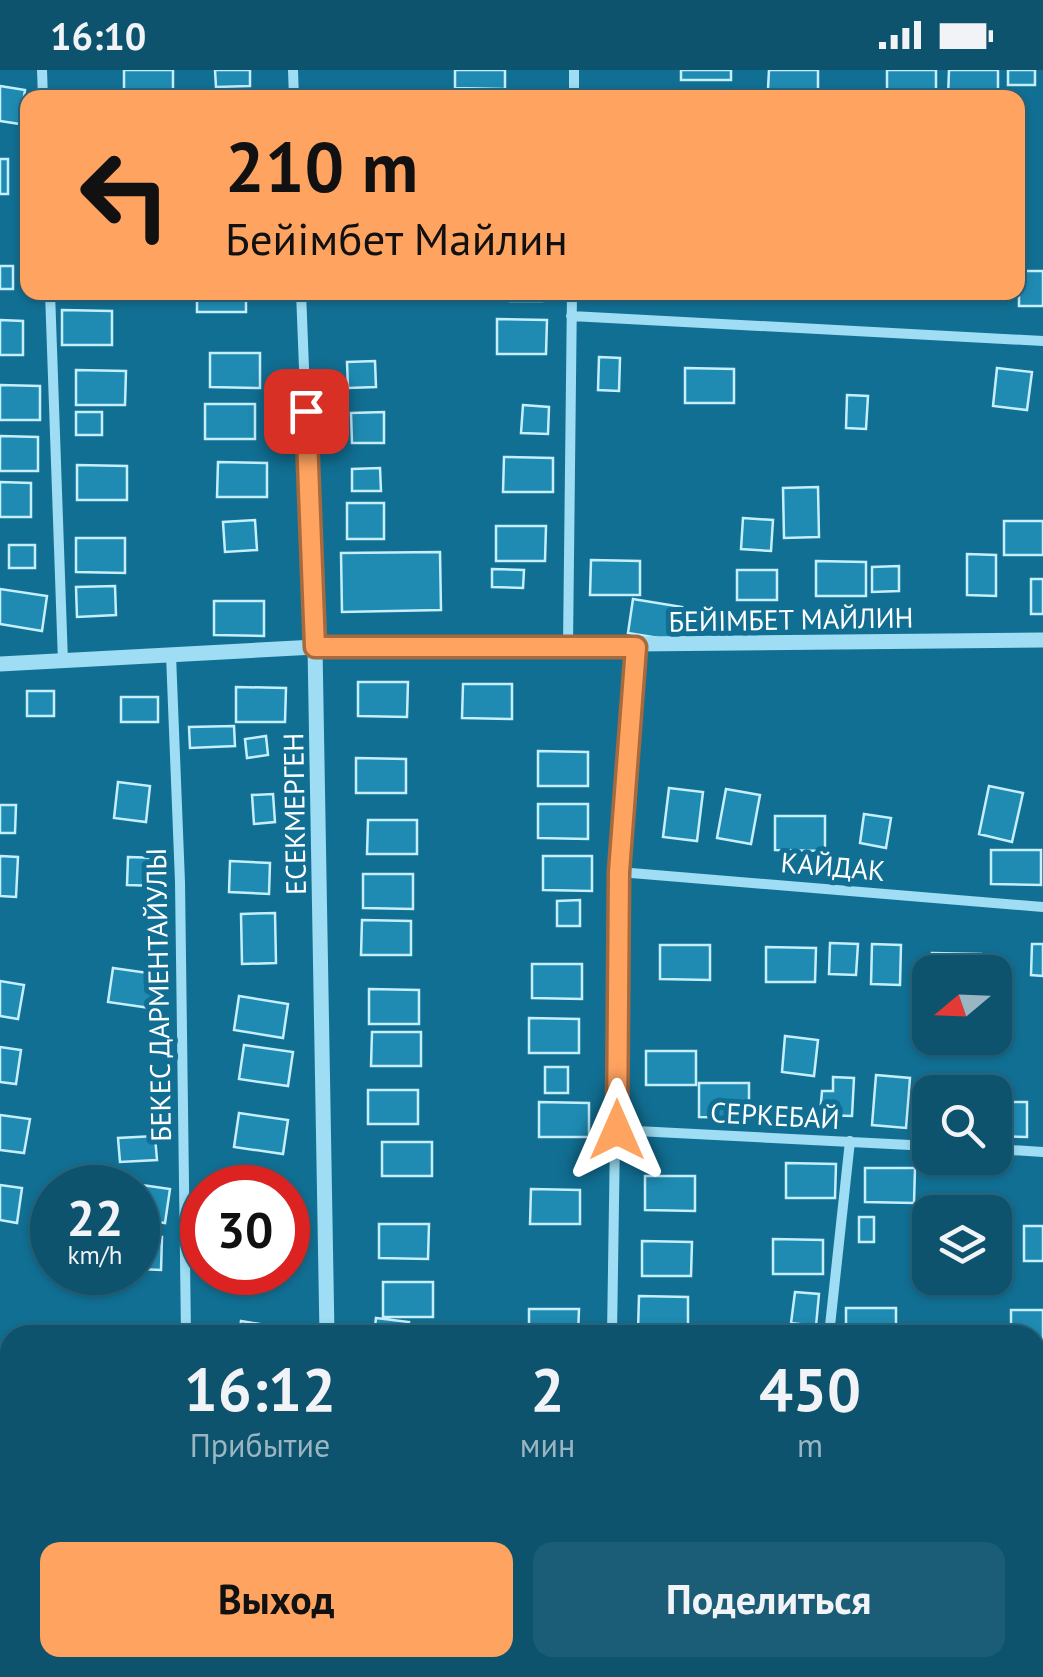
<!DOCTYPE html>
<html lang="ru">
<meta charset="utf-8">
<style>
:root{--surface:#0d536e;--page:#1b5d76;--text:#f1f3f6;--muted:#9ab6c2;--line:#2d6981;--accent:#ffa360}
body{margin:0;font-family:"PT Sans",sans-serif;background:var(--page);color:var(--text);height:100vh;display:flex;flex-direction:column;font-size:38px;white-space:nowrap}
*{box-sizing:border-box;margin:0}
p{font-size:32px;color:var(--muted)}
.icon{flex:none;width:55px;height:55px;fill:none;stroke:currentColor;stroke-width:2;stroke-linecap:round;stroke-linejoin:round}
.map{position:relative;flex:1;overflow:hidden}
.sheet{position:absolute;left:0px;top:1255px;width:1045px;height:352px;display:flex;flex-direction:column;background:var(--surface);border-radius:30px 30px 0 0;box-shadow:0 2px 8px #0004,0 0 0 2px var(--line)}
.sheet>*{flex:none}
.banner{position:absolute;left:20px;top:20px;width:1005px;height:210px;border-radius:20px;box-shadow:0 2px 8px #0004,0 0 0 2px var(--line);background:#ffa360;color:#111;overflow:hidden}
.needle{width:65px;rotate:251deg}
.buttons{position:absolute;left:912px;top:885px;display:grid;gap:20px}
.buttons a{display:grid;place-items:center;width:100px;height:100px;border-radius:20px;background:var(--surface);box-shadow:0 2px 8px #0004,0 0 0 2px var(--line);font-size:50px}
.speed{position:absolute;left:30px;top:1095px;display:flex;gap:20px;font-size:50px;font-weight:700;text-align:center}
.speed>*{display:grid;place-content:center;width:130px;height:130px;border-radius:50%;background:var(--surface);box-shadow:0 2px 8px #0004,0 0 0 2px var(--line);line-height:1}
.speed small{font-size:25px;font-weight:400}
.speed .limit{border:15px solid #d22;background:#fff;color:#111}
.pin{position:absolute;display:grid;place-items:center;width:85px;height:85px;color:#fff;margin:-42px;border-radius:20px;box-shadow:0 5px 15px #0006}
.me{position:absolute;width:110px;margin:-55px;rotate:0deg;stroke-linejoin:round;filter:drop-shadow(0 0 8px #0008)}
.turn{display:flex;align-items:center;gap:35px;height:210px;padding:0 40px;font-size:45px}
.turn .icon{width:130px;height:130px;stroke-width:2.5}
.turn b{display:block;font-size:70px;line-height:85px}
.eta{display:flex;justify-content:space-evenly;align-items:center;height:170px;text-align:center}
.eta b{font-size:60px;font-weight:600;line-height:70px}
.cta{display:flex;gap:20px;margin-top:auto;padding:20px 40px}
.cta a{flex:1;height:115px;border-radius:20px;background:var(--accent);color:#111;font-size:40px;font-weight:600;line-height:115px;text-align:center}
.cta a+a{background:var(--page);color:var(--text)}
.status{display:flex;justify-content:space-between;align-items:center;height:70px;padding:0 50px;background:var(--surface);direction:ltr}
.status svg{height:28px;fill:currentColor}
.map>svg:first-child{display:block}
.building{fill:#1f8bb2;stroke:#c6effd;stroke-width:2.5}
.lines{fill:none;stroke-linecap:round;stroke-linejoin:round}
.minor{stroke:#9eddf3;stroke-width:10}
.tertiary{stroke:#9eddf3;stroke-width:15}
.route-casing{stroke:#a66a3e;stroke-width:25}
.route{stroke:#ffa360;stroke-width:18}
.labels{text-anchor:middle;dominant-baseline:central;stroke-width:10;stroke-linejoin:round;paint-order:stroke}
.street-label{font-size:28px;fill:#fff;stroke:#116f93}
</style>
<div class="status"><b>16:10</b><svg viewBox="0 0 49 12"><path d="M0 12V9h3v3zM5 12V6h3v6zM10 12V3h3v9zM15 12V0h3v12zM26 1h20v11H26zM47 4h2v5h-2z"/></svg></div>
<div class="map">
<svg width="1043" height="1607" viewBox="0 0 1043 1607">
<rect width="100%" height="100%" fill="#116f93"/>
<path class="building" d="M 124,0 L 173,0 L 173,28 L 124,28 Z
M 215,0 L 250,0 L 250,16 L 216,17 Z
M 455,0 L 505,0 L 505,19 L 455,18 Z
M 681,0 L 731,0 L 731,10 L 681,10 Z
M 769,0 L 818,0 L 818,20 L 768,19 Z
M 887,0 L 936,0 L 936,28 L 887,28 Z
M 949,0 L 998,0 L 998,28 L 948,28 Z
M 1008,0 L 1035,0 L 1035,15 L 1008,15 Z
M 0,16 L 25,20 L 20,54 L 0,51 Z
M 0,89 L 8,89 L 8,124 L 0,124 Z
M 0,196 L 13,196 L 13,219 L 0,219 Z
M 1019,201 L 1043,201 L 1043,236 L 1019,236 Z
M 197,222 L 246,222 L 246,242 L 197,242 Z
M 510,222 L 542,222 L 542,231 L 510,231 Z
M 62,240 L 112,241 L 112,275 L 62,275 Z
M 497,249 L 547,250 L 546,284 L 497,284 Z
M 0,250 L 23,251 L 23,285 L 0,285 Z
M 210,283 L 260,283 L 260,318 L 210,317 Z
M 599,287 L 620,288 L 619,321 L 598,320 Z
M 375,291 L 376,317 L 348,318 L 347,292 Z
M 685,298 L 734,299 L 734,333 L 685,333 Z
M 997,298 L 1032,302 L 1027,340 L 993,336 Z
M 76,300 L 126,301 L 125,335 L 76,335 Z
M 0,315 L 40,316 L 40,350 L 0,350 Z
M 847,325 L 868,326 L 866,359 L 846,358 Z
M 205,334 L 255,334 L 255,369 L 205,369 Z
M 523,335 L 549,337 L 548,364 L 521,363 Z
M 76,342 L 102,342 L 102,365 L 76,365 Z
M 384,342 L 384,373 L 352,373 L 351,343 Z
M 0,366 L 38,367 L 38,401 L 0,401 Z
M 504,387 L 553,388 L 553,422 L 503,422 Z
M 218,392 L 267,393 L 267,427 L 217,427 Z
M 77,395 L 127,396 L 127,430 L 77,430 Z
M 380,398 L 381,421 L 352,421 L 352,399 Z
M 0,412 L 31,413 L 31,447 L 0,447 Z
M 818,417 L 819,467 L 784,468 L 783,418 Z
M 347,433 L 384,433 L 384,469 L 347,469 Z
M 743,448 L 773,450 L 771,481 L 741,479 Z
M 255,450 L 257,480 L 225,482 L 223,452 Z
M 1004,451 L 1043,451 L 1043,485 L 1004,485 Z
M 496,456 L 546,456 L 545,491 L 496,491 Z
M 76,468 L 125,468 L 125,503 L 76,502 Z
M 9,475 L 35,475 L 35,498 L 9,498 Z
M 440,482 L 441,540 L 342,542 L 341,483 Z
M 967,484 L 996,485 L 996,526 L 967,525 Z
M 591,490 L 640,491 L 640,525 L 590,525 Z
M 816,491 L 866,492 L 866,526 L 816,526 Z
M 899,496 L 899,521 L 872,522 L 872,497 Z
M 492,499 L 524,500 L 523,518 L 492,517 Z
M 737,500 L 777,500 L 777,530 L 737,530 Z
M 1031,509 L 1043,509 L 1043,544 L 1031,544 Z
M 115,516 L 116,545 L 77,547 L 76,517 Z
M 0,519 L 47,526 L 42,561 L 0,554 Z
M 633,529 L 682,537 L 677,571 L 628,563 Z
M 214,531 L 264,531 L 264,566 L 214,565 Z
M 358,612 L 408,612 L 407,647 L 358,646 Z
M 463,614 L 512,614 L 512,649 L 462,648 Z
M 236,617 L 286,618 L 285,652 L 236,652 Z
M 27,621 L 54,621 L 54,646 L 27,646 Z
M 121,627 L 158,627 L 158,652 L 121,652 Z
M 234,656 L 235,676 L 190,678 L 189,657 Z
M 266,666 L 268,685 L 247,688 L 245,669 Z
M 538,681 L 588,682 L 588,716 L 538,716 Z
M 356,688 L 406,689 L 406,723 L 356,723 Z
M 118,712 L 150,716 L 146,752 L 114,748 Z
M 989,716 L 1023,723 L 1012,772 L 979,764 Z
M 669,718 L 703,722 L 697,771 L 663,767 Z
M 726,719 L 760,725 L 751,774 L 717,768 Z
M 273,724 L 275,752 L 254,754 L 252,725 Z
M 538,734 L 588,734 L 588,769 L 538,768 Z
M 0,735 L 16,735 L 15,763 L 0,763 Z
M 864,744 L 891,748 L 886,778 L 860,773 Z
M 775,746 L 825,746 L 825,781 L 775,780 Z
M 368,750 L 417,750 L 417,784 L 367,784 Z
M 991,780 L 1041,780 L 1041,815 L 991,814 Z
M 0,786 L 18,787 L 16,827 L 0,826 Z
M 543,786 L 592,786 L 592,821 L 543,820 Z
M 128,787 L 160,788 L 159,816 L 127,815 Z
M 230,791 L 270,793 L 269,824 L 229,822 Z
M 363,804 L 413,804 L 413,839 L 363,838 Z
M 580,830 L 580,856 L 557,856 L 557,831 Z
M 275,843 L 276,893 L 242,894 L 241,844 Z
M 362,850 L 411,851 L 411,885 L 361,885 Z
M 830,873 L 858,874 L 856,905 L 829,904 Z
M 872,874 L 901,875 L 900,915 L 871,914 Z
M 1032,874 L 1043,874 L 1043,906 L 1031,905 Z
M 660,875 L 710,875 L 710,910 L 660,909 Z
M 766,877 L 816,878 L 815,912 L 766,912 Z
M 932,883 L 981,884 L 981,902 L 931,902 Z
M 532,894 L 582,894 L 582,929 L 532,928 Z
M 113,898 L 162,905 L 157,939 L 108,932 Z
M 0,911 L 24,915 L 18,949 L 0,946 Z
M 369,919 L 419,920 L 419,954 L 369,954 Z
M 239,926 L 288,934 L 283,968 L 234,960 Z
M 529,948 L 579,949 L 579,983 L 529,983 Z
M 372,962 L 421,962 L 421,996 L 371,996 Z
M 785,966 L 818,970 L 814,1006 L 782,1002 Z
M 244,975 L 293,982 L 288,1016 L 239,1009 Z
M 0,977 L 21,980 L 16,1014 L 0,1012 Z
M 646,981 L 696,981 L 696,1015 L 646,1015 Z
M 545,997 L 568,997 L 568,1023 L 545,1023 Z
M 876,1005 L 910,1008 L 906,1058 L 872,1055 Z
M 833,1007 L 854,1008 L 852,1046 L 820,1045 L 822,1021 L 833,1021 Z
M 699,1013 L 749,1013 L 749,1048 L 699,1047 Z
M 368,1020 L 418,1020 L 418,1054 L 368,1054 Z
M 539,1032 L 589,1033 L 589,1067 L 539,1067 Z
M 995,1032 L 1027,1032 L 1027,1067 L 995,1066 Z
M 239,1043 L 288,1050 L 283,1084 L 234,1077 Z
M 0,1045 L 30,1049 L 24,1083 L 0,1080 Z
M 155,1066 L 157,1090 L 120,1092 L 118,1068 Z
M 382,1072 L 432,1072 L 432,1106 L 382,1106 Z
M 786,1093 L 836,1094 L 835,1128 L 786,1128 Z
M 865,1098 L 915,1098 L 914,1133 L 865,1132 Z
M 272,1103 L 273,1118 L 240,1118 L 239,1104 Z
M 645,1106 L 695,1106 L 695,1141 L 645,1140 Z
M 121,1112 L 170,1119 L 165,1153 L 138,1149 L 138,1118 L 120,1118 Z
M 0,1115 L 22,1118 L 17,1153 L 0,1150 Z
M 531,1119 L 580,1120 L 580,1154 L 530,1154 Z
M 859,1147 L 874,1147 L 874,1172 L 859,1172 Z
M 379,1154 L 429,1154 L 428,1189 L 379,1188 Z
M 1024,1156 L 1043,1156 L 1043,1191 L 1024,1191 Z
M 138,1166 L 162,1167 L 161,1200 L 138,1199 Z
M 773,1169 L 823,1170 L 823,1204 L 773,1204 Z
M 642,1171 L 692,1172 L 691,1206 L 642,1206 Z
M 383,1212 L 433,1212 L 433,1247 L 383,1247 Z
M 795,1222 L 819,1224 L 816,1256 L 791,1253 Z
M 639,1226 L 688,1227 L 688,1261 L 638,1261 Z
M 846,1238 L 896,1238 L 896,1265 L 846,1265 Z
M 529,1239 L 579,1239 L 578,1265 L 529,1265 Z
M 1011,1240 L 1043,1240 L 1043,1275 L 1035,1274 L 1035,1265 L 1011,1265 Z
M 376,1248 L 409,1252 L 407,1265 L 374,1265 Z
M 241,1251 L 290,1259 L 289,1265 L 239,1265 Z
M 523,1598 L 557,1598 L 557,1607 L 523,1607 Z
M 626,1598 L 676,1598 L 676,1607 L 626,1607 Z
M 378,1600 L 428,1600 L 428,1607 L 378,1607 Z"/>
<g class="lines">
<path class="minor" d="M 42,0 L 43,28
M 293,0 L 294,28
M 574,28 L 574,0
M 50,222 L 63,592
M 301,222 L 315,577
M 571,246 L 1043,271
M 568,576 L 572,222
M 171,585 L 180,812 L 186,1265
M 619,802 L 1043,837
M 617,1060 L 930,1076
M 995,1079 L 1043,1082
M 612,1265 L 619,802 L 636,577
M 829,1265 L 850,1071
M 183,1607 L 184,1598
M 603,1607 L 603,1598
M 797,1607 L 798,1598"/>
<path class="tertiary" d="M 315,577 L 327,1265
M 0,594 L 315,577 L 1043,570
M 334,1598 L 334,1607"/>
</g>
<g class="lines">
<g class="route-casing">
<path id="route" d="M 306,341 L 315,577 L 636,577 L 619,802 L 617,1060"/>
</g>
<use href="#route" class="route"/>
</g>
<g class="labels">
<g class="street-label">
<text transform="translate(791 549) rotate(-1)">БЕЙІМБЕТ МАЙЛИН</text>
<text transform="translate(294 744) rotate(-91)">EСЕКМЕРГЕН</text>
<text transform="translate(833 796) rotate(5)">КАЙДАК</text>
<text transform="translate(158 925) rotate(-91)">БЕКЕС ДАРМЕНТАЙУЛЫ</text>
<text transform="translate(775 1045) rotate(3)">СЕРКЕБАЙ</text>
</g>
</g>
</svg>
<div class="buttons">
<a><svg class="needle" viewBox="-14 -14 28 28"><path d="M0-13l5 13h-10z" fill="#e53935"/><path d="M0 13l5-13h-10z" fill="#9ab6c2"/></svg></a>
<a><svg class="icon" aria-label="search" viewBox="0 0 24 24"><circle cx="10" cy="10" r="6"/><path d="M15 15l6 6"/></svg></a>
<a><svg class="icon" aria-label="layers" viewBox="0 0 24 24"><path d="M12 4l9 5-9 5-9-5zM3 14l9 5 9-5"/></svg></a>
</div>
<div class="speed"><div>22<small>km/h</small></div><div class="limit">30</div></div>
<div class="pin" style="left:306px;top:341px;background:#d93025"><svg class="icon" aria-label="arrive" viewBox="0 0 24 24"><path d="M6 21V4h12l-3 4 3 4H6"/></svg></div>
<svg class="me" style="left:617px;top:1060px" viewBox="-20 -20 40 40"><path d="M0-17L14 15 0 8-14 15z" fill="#ffa360" stroke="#fff" stroke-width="4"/></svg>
<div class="banner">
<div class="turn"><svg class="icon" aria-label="left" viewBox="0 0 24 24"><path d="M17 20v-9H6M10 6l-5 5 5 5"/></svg><div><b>210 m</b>Бейімбет Майлин</div></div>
</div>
<section class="sheet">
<div class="eta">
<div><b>16:12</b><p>Прибытие</p></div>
<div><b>2</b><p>мин</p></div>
<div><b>450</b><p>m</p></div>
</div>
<div class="cta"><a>Выход</a><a>Поделиться</a></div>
</section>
</div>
